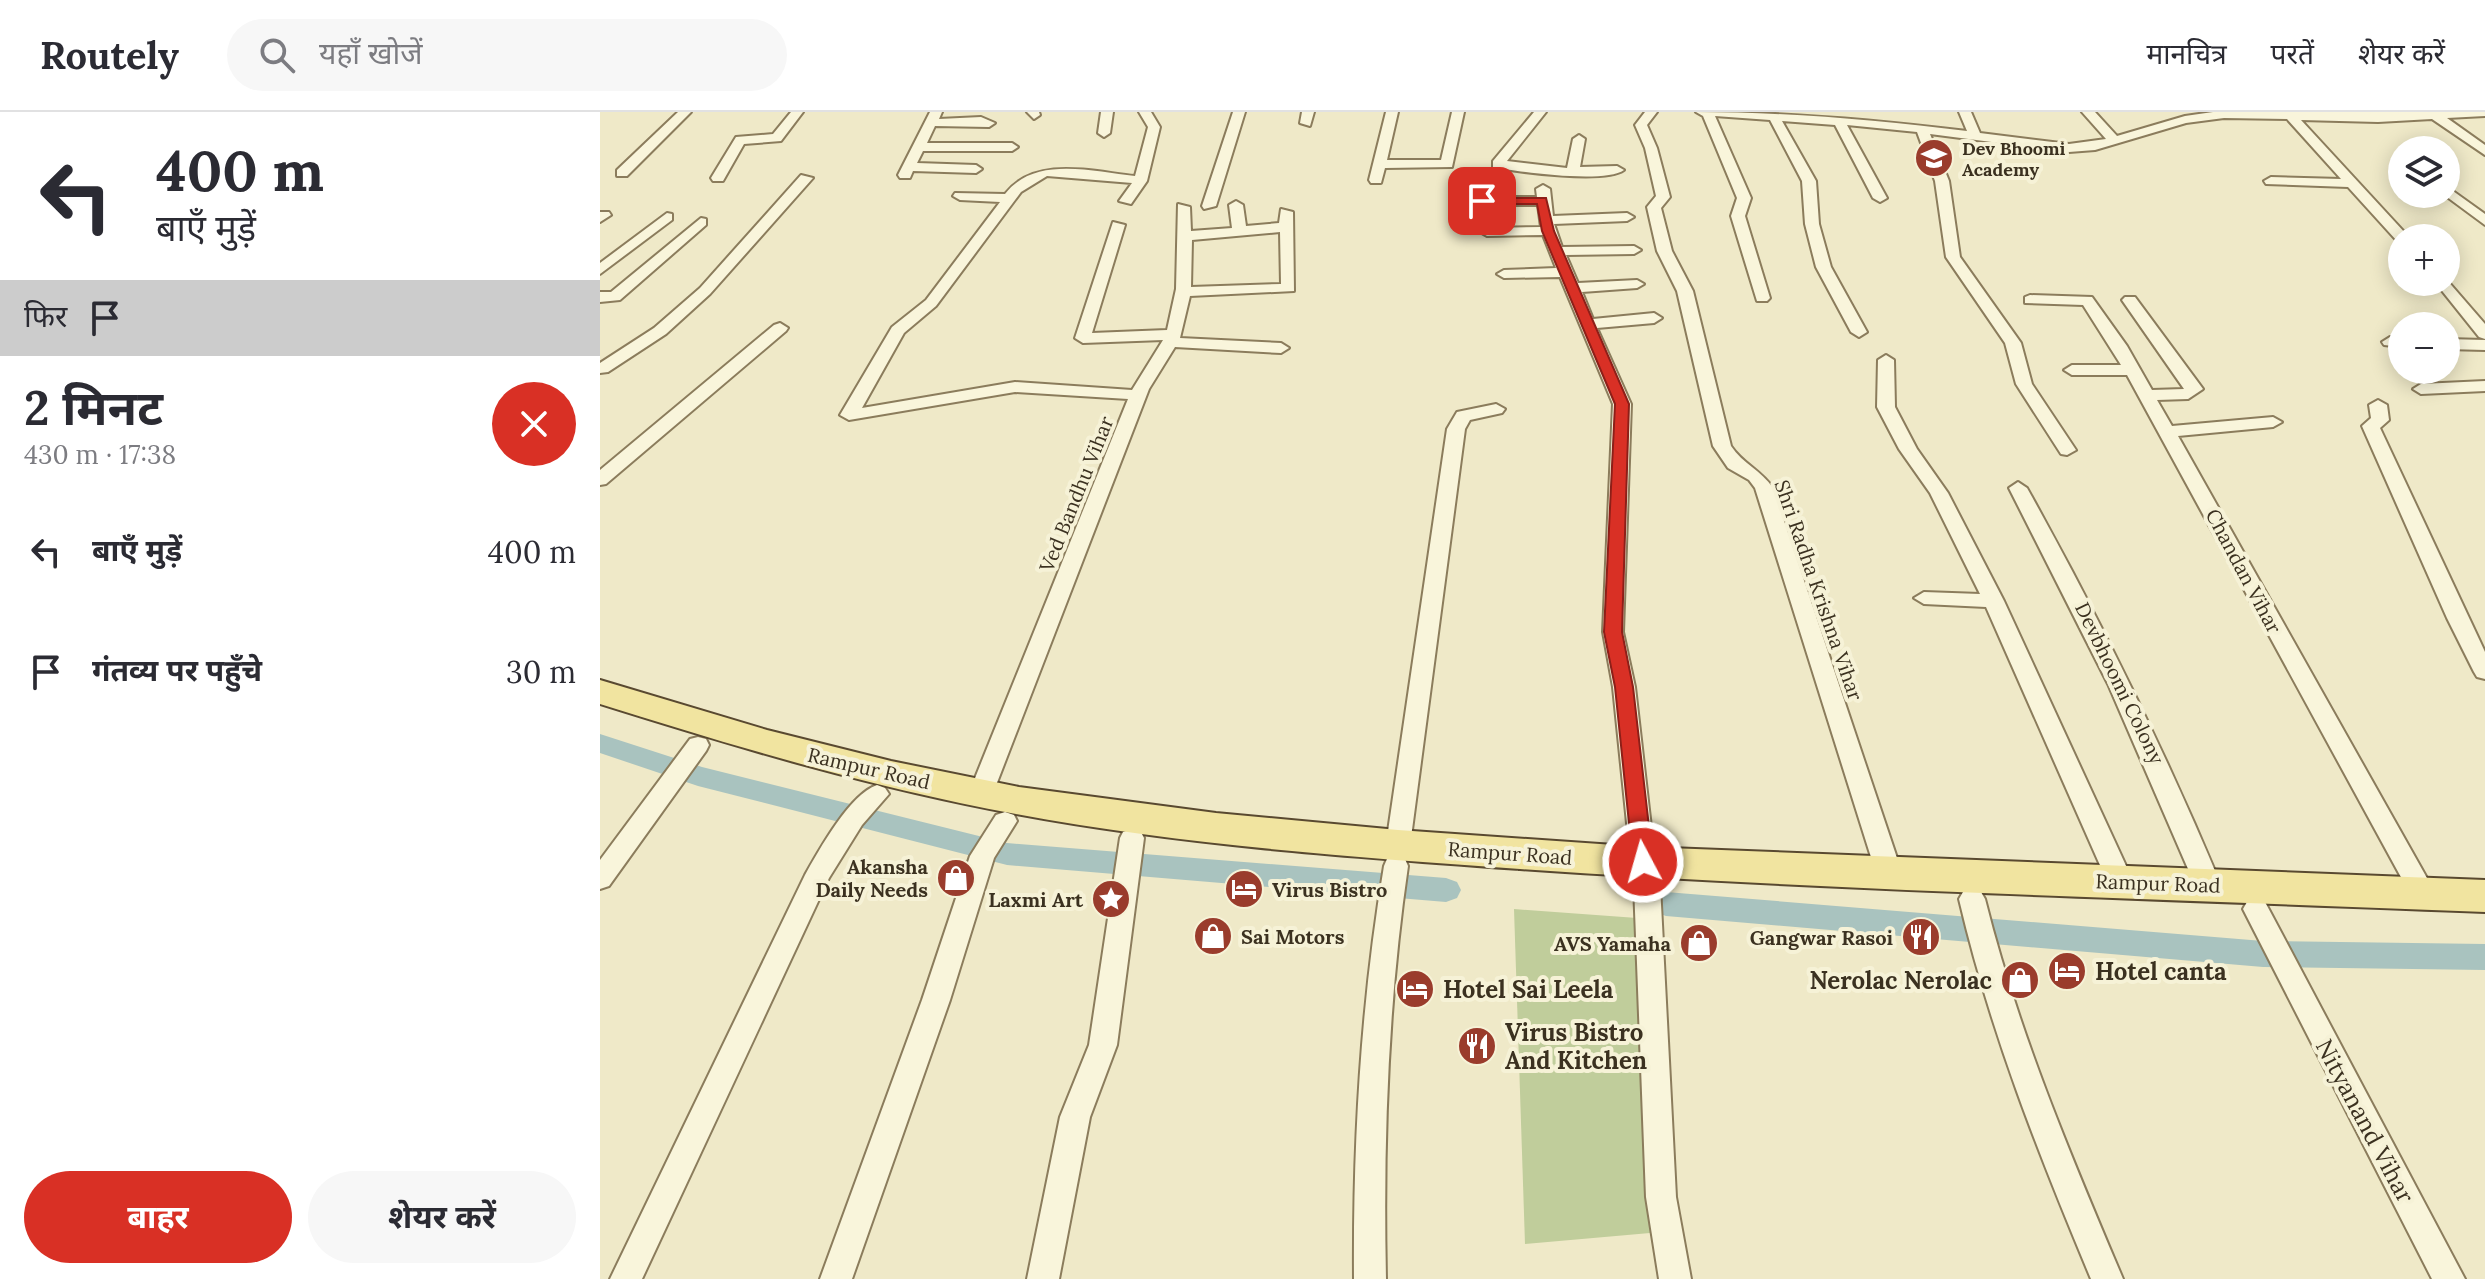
<!DOCTYPE html>
<html lang="hi">
<meta charset="utf-8">
<style>
:root{--surface:#fff;--page:#f7f7f7;--text:#2b2b33;--muted:#7c7c81;--line:#e1e1e2;--accent:#d93025}
body{margin:0;font-family:Lora,"Noto Sans Devanagari",serif;background:var(--page);color:var(--text);height:100vh;display:flex;flex-direction:column;font-size:30px;white-space:nowrap}
*{box-sizing:border-box;margin:0}
p{font-size:26px;color:var(--muted)}
.icon{flex:none;width:44px;height:44px;fill:none;stroke:currentColor;stroke-width:2;stroke-linecap:round;stroke-linejoin:round}
.map{position:relative;flex:1;overflow:hidden}
.details{display:flex;flex-direction:column;background:var(--surface);width:600px}
.details>*{flex:none}
.guide{background:#fff;color:var(--text);overflow:hidden}
.fabs{position:absolute;left:1788px;top:24px;display:grid;gap:16px}
.fabs a{display:grid;place-items:center;width:72px;height:72px;border-radius:50%;background:var(--surface);box-shadow:0 4px 20px #0003;font-size:40px}
.pin{position:absolute;display:grid;place-items:center;width:68px;height:68px;color:#fff;margin:-34px;border-radius:16px;box-shadow:0 4px 12px #0006}
.me{position:absolute;width:88px;margin:-44px;rotate:354deg;stroke-linejoin:round;filter:drop-shadow(0 0 6px #0008)}
.turn{display:flex;align-items:center;gap:28px;height:168px;padding:0 24px;font-size:36px}
.turn .icon{width:104px;height:104px;stroke-width:2.5}
.turn b{display:block;font-size:56px;line-height:68px}
.then{display:flex;align-items:center;height:76px;padding:0 24px;background:#0003;gap:16px;font-size:30px}
.round{display:grid;place-items:center;flex:none;width:84px;height:84px;border-radius:42px;background:var(--page)}
.overview{display:flex;align-items:center;justify-content:space-between;height:136px;padding:0 24px}
h1{font-size:48px;font-weight:700;line-height:60px}
.button{display:flex;gap:16px;margin-top:auto;padding:16px 24px}
.button a{flex:1;height:92px;border-radius:48px;background:var(--accent);color:#fff;font-size:32px;font-weight:700;line-height:92px;text-align:center}
.button a+a{background:var(--page);color:var(--text)}
ul{padding:0;list-style:none}
li{display:flex;align-items:center;gap:24px;height:120px;padding:0 24px}
li div{flex:1}
li b{display:block;font-size:30px}
li em{font-style:normal}
header{display:flex;align-items:center;gap:48px;box-sizing:border-box;height:112px;padding:0 40px;background:var(--surface);border-bottom:2px solid var(--line)}
header strong{font-size:38px}
nav{display:flex;gap:44px;margin-inline-start:auto;font-size:28px}
.search{width:560px;height:72px;background:var(--page);display:flex;align-items:center;gap:20px;box-sizing:border-box;padding:0 28px;border-radius:44px;color:var(--muted);font-size:30px}
main{display:flex;flex:1;min-height:0}
.map>svg:first-child{display:block}
.green{fill:#c0cd9b}
.lines{fill:none;stroke-linecap:round;stroke-linejoin:round}
.canal{fill:#a9c3bf;fill-rule:evenodd}
.street-casing{stroke:#8b7c5c;stroke-width:4}
.primary-casing{stroke:#594930;stroke-width:4}
.street{fill:#f9f5db;fill-rule:evenodd}
.primary{fill:#f1e4a0;fill-rule:evenodd}
.route{fill:#d93025;stroke:#8d1f18;stroke-width:2}
.labels{text-anchor:middle;dominant-baseline:central;stroke-width:8;stroke-linejoin:round;paint-order:stroke}
.far-poi-label{font-size:18px;font-weight:bold;fill:#3b3120;stroke:#f6f2d7;text-anchor:start}
.street-label{font-size:20px;fill:#3b3120;stroke:#f6f2d7}
.poi-label{font-size:20px;font-weight:bold;fill:#3b3120;stroke:#f6f2d7;text-anchor:end}
.near-poi-label{font-size:24px;font-weight:bold;fill:#3b3120;stroke:#f6f2d7;text-anchor:start}
.near-street-label{font-size:24px;fill:#3b3120;stroke:#f6f2d7}
</style>
<header>
<strong>Routely</strong>
<div class="search"><svg class="icon" aria-label="search" viewBox="0 0 24 24"><circle cx="10" cy="10" r="6"/><path d="M15 15l6 6"/></svg>यहाँ खोजें</div>
<nav><a>मानचित्र</a><a>परतें</a><a>शेयर करें</a></nav>
</header>
<main>
<section class="details">
<div class="guide">
<div class="turn"><svg class="icon" aria-label="left" viewBox="0 0 24 24"><path d="M17 20v-9H6M10 6l-5 5 5 5"/></svg><div><b>400 m</b>बाएँ मुड़ें</div></div>
<div class="then">फिर<svg class="icon" aria-label="arrive" viewBox="0 0 24 24"><path d="M6 21V4h12l-3 4 3 4H6"/></svg></div>
</div>
<div class="overview"><div><h1>2 मिनट</h1><p>430 m · 17:38</p></div><a class="round" style="background:#d93025;color:#fff"><svg class="icon" aria-label="close" viewBox="0 0 24 24"><path d="M6 6l12 12M18 6L6 18"/></svg></a></div>
<ul>
<li><svg class="icon" aria-label="left" viewBox="0 0 24 24"><path d="M17 20v-9H6M10 6l-5 5 5 5"/></svg><div><b>बाएँ मुड़ें</b></div><em>400 m</em></li>
<li><svg class="icon" aria-label="arrive" viewBox="0 0 24 24"><path d="M6 21V4h12l-3 4 3 4H6"/></svg><div><b>गंतव्य पर पहुँचे</b></div><em>30 m</em></li>
</ul>
<div class="button"><a>बाहर</a><a>शेयर करें</a></div>
</section>
<div class="map">
<svg width="1885" height="1167" viewBox="0 0 1885 1167">
<rect width="100%" height="100%" fill="#efe9c8"/>
<path class="green" d="M 914,797 L 1037,806 L 1050,1121 L 925,1132 Z"/>
<g class="lines">
<path class="canal" d="M 0,622 L 102,655 L 407,731 L 846,766 L 857,770 L 861,778 L 857,786 L 846,790 L 407,753 L 98,674 L 0,641 Z
M 1066,780 L 1663,829 L 1885,832 L 1885,858 L 1663,855 L 1066,804 L 1055,800 L 1051,792 L 1055,784 Z"/>
<g class="street-casing">
<path id="street" d="M 78,0 L 91,0 L 27,64 L 17,64 L 17,58 Z
M 191,0 L 203,0 L 181,29 L 144,32 L 123,69 L 113,69 L 111,66 L 136,25 L 173,22 Z
M 330,0 L 342,0 L 339,7 L 381,5 L 395,11 L 389,15 L 335,14 L 327,31 L 412,31 L 418,35 L 412,39 L 323,39 L 317,51 L 376,53 L 382,57 L 376,61 L 313,59 L 310,66 L 300,66 L 298,63 Z
M 427,0 L 439,0 L 440,3 L 434,7 Z
M 501,0 L 513,0 L 510,21 L 504,25 L 498,21 Z
M 539,0 L 551,0 L 560,15 L 547,69 L 531,92 L 519,89 L 532,71 L 447,64 L 421,80 L 336,194 L 304,221 L 262,296 L 415,270 L 532,278 L 563,228 L 483,231 L 475,226 L 513,110 L 525,113 L 492,221 L 567,218 L 576,177 L 578,92 L 590,95 L 591,119 L 632,116 L 629,93 L 636,89 L 643,93 L 646,114 L 679,111 L 681,97 L 693,100 L 694,179 L 590,184 L 580,226 L 681,231 L 689,236 L 681,241 L 575,235 L 549,277 L 393,681 L 389,687 L 381,690 L 373,687 L 369,681 L 528,287 L 415,280 L 249,308 L 240,303 L 292,215 L 326,188 L 400,90 L 360,88 L 353,84 L 355,81 L 405,82 C 435,43 493,60 535,64 L 548,15 ZM 680,120 L 681,172 L 591,175 L 592,128 Z
M 633,0 L 645,0 L 616,94 L 604,97 L 602,94 Z
M 702,0 L 714,0 L 710,14 L 700,11 Z
M 786,0 L 798,0 L 787,48 L 841,48 L 852,0 L 864,0 L 852,55 L 785,56 L 781,71 L 771,71 L 769,68 Z
M 934,0 L 946,0 L 907,49 L 967,56 L 973,27 L 979,23 L 985,27 L 980,55 L 1017,54 L 1024,58 C 1005,72 919,60 893,55 L 893,49 Z
M 1045,0 L 1057,0 L 1047,13 L 1057,36 L 1070,85 L 1061,96 L 1072,139 L 1093,179 L 1131,334 C 1143,352 1161,358 1173,376 L 1302,761 L 1298,768 L 1289,771 L 1280,768 L 1276,761 L 1155,376 L 1149,368 L 1128,356 L 1113,334 L 1077,179 L 1057,139 L 1047,95 L 1056,84 L 1045,36 L 1035,13 Z
M 1096,0 C 1187,0 1277,8 1367,19 L 1359,0 L 1371,0 L 1380,21 L 1469,32 L 1506,27 L 1482,0 L 1495,0 L 1517,24 L 1585,4 L 1613,0 L 1885,0 L 1885,4 L 1847,6 L 1885,33 L 1885,43 L 1832,7 L 1778,10 L 1701,8 L 1807,123 L 1809,126 L 1802,126 L 1802,130 L 1797,129 L 1748,75 L 1666,72 L 1664,69 L 1671,65 L 1741,67 L 1687,7 L 1624,6 L 1586,11 L 1495,38 L 1469,40 L 1330,22 L 1349,69 L 1360,145 L 1421,231 L 1432,272 L 1476,338 L 1467,343 L 1461,342 L 1416,272 L 1405,231 L 1346,145 L 1335,69 L 1317,20 L 1247,13 L 1287,86 L 1280,90 L 1273,86 L 1235,13 L 1182,9 L 1216,69 L 1219,112 L 1231,155 L 1267,220 L 1259,225 L 1251,220 L 1216,155 L 1205,112 L 1202,69 L 1170,8 L 1115,4 L 1151,86 L 1145,104 L 1170,186 L 1167,189 L 1157,189 L 1131,104 L 1137,86 L 1103,4 Z
M 201,63 L 213,66 L 110,182 L 66,222 L 8,260 L 0,261 L 0,251 L 54,216 L 100,176 Z
M 943,73 L 950,77 L 953,104 L 1027,101 L 1034,105 L 1027,109 L 954,112 L 962,135 L 1034,134 L 1041,138 L 1034,142 L 966,143 L 978,171 L 1037,168 L 1044,172 L 1037,176 L 982,180 L 993,207 L 1054,201 L 1062,206 L 1054,211 L 997,216 L 1031,292 L 1023,520 L 1035,575 L 1055,750 L 1052,757 L 1043,759 L 1034,757 L 1031,750 L 1013,575 L 1003,520 L 1013,292 L 960,165 L 904,166 L 897,162 L 904,158 L 956,156 L 943,123 L 887,124 L 880,120 L 887,116 L 941,115 L 938,93 L 882,93 L 875,89 L 882,85 L 937,85 L 936,77 Z
M 1846,74 L 1885,102 L 1885,113 L 1843,82 L 1846,82 Z
M 0,100 L 9,100 L 11,103 L 0,110 Z
M 67,101 L 72,102 L 72,108 L 0,162 L 0,151 Z
M 101,106 L 106,107 L 106,113 L 20,188 L 0,190 L 0,180 L 11,180 Z
M 1846,167 L 1885,212 L 1885,227 L 1879,225 L 1835,170 L 1846,170 Z
M 1430,183 L 1492,185 L 1527,234 L 1552,278 L 1584,277 L 1522,188 L 1525,185 L 1535,185 L 1603,277 L 1588,287 L 1557,288 L 1572,314 L 1673,305 L 1682,310 L 1673,315 L 1578,324 L 1832,775 L 1836,782 L 1832,789 L 1823,792 L 1814,789 L 1527,263 L 1472,263 L 1464,258 L 1472,253 L 1521,253 L 1483,193 L 1425,191 L 1425,185 Z
M 180,211 L 188,216 L 186,219 L 6,372 L 0,373 L 0,358 L 174,213 Z
M 1790,225 L 1802,225 L 1802,235 L 1784,233 L 1782,230 Z
M 1846,227 L 1885,228 L 1885,238 L 1846,237 Z
M 1286,243 L 1294,248 L 1295,295 L 1317,337 L 1348,381 L 1404,489 L 1533,769 L 1529,776 L 1520,779 L 1511,776 L 1507,769 L 1386,495 L 1324,492 L 1314,486 L 1324,480 L 1380,482 L 1330,381 L 1299,337 L 1277,295 L 1278,248 Z
M 1885,269 L 1885,279 L 1821,282 L 1813,277 L 1821,272 Z
M 1778,288 L 1787,293 L 1789,308 L 1780,316 L 1885,540 L 1885,567 L 1877,565 L 1874,560 L 1847,506 L 1762,314 L 1771,306 L 1769,293 Z
M 896,292 L 905,297 L 902,301 L 870,308 L 865,317 L 810,733 L 807,739 L 798,742 L 789,739 L 786,733 L 847,317 L 857,300 Z
M 1418,370 L 1427,376 C 1499,505 1564,637 1621,773 L 1617,780 L 1608,783 L 1599,780 L 1595,773 L 1508,572 L 1409,376 Z
M 98,625 L 106,627 L 109,633 L 106,639 L 9,774 L 0,777 L 0,748 L 90,627 Z
M 277,673 L 285,676 L 289,682 L 262,713 L 229,766 L 42,1167 L 10,1167 L 205,763 C 219,738 250,682 277,673 Z
M 405,700 L 414,703 L 417,709 L 394,746 L 350,888 L 252,1167 L 220,1167 L 322,888 L 370,744 L 396,703 Z
M 532,717 L 541,720 L 544,726 L 517,933 L 490,1005 L 459,1167 L 427,1167 L 460,1005 L 489,933 L 520,726 L 523,720 Z
M 796,745 L 805,747 L 808,754 C 788,890 783,1029 786,1167 L 754,1167 C 753,1029 761,890 784,754 L 787,747 Z
M 1047,763 L 1056,766 L 1060,773 L 1076,1085 L 1091,1167 L 1059,1167 L 1046,1085 L 1034,773 L 1038,766 Z
M 1372,777 L 1381,780 L 1385,787 C 1418,919 1470,1042 1523,1167 L 1491,1167 C 1439,1043 1390,919 1359,787 L 1363,780 Z
M 1656,787 L 1665,790 L 1865,1167 L 1832,1167 L 1643,797 L 1647,790 Z"/>
</g>
<g class="primary-casing">
<path id="primary" d="M 0,568 L 167,618 L 291,649 L 419,675 L 616,701 L 798,718 L 1043,735 L 1885,768 L 1885,800 C 1563,787 1241,779 920,757 C 752,745 582,733 416,702 C 274,676 137,635 0,592 Z"/>
</g>
<use href="#street" class="street"/>
<use href="#primary" class="primary"/>
</g>
<path class="route" d="M 878,86 L 946,86 L 954,119 L 1029,292 L 1022,520 L 1033,575 L 1053,750 L 1050,755 L 1036,755 L 1033,750 L 1015,575 L 1004,520 L 1015,292 L 942,119 L 937,92 L 882,92 L 878,91 Z"/>
<defs>
<g id="school-disc" transform="scale(2)"><circle r="9.5" fill="#9a3c2c" stroke="#f6f2d7"/><path d="M0-5L7-2L0 1L-7-2ZM-4 1L0 2.5L4 1V4Q0 6-4 4Z" fill="#fff"/></g>
<g id="shop-disc" transform="scale(2)"><circle r="9.5" fill="#9a3c2c" stroke="#f6f2d7"/><path d="M-5-2.5h2.3a2.7 3.5 0 0 1 5.4 0H5L5.5 6h-11ZM-1.5-2.5h3a1.5 2.3 0 0 0-3 0Z" fill="#fff"/></g>
<g id="hotel-disc" transform="scale(2)"><circle r="9.5" fill="#9a3c2c" stroke="#f6f2d7"/><path d="M-6-4.5h1.5V1H6V5H4.5V3h-9V5H-6ZM-4 0a1.8 1.8 0 1 1 3.6 0ZM.5 0V-2.5h3Q6-2.5 6 0Z" fill="#fff"/></g>
<g id="sight-disc" transform="scale(2)"><circle r="9.5" fill="#9a3c2c" stroke="#f6f2d7"/><path d="M0-6L1.8-2.2L6-1.7L2.9 1.2L3.7 5.4L0 3.3L-3.7 5.4L-2.9 1.2L-6-1.7L-1.8-2.2Z" fill="#fff"/></g>
<g id="restaurant-disc" transform="scale(2)"><circle r="9.5" fill="#9a3c2c" stroke="#f6f2d7"/><path d="M-5-6h1v4h1v-4h1v4h1v-4h1v5L-1.5 .5V6h-2V.5L-5-1ZM5-6V6H3V1.5H1.5Q1.5-4 5-6Z" fill="#fff"/></g>
</defs>
<g fill-rule="evenodd">
<use href="#school-disc" x="1334" y="46"/>
<use href="#shop-disc" x="356" y="766"/>
<use href="#hotel-disc" x="644" y="777"/>
<use href="#sight-disc" x="511" y="787"/>
<use href="#shop-disc" x="613" y="824"/>
<use href="#restaurant-disc" x="1321" y="825"/>
<use href="#shop-disc" x="1099" y="831"/>
<use href="#hotel-disc" x="1467" y="859"/>
<use href="#shop-disc" x="1420" y="868"/>
<use href="#hotel-disc" x="815" y="877"/>
<use href="#restaurant-disc" x="877" y="934"/>
</g>
<g class="labels">
<g class="far-poi-label">
<text x="1362" y="36">Dev Bhoomi<tspan x="1362" dy="21">Academy</tspan></text>
</g>
<g class="street-label">
<text transform="translate(476 382) rotate(-68)">Ved Bandhu Vihar</text>
<text transform="translate(1644 459) rotate(62)">Chandan Vihar</text>
<text transform="translate(1219 478) rotate(71)">Shri Radha Krishna Vihar</text>
<text transform="translate(1520 571) rotate(64)">Devbhoomi Colony</text>
<text transform="translate(269 656) rotate(13)">Rampur Road</text>
<text transform="translate(910 741) rotate(4)">Rampur Road</text>
<text transform="translate(1558 771) rotate(2)">Rampur Road</text>
</g>
<g class="poi-label">
<text x="328" y="754">Akansha<tspan x="328" dy="23">Daily Needs</tspan></text>
<text x="672" y="777" text-anchor="start">Virus Bistro</text>
<text x="483" y="787">Laxmi Art</text>
<text x="641" y="824" text-anchor="start">Sai Motors</text>
<text x="1293" y="825">Gangwar Rasoi</text>
<text x="1071" y="831">AVS Yamaha</text>
</g>
<g class="near-poi-label">
<text x="1495" y="859">Hotel canta</text>
<text x="1392" y="868" text-anchor="end">Nerolac Nerolac</text>
<text x="843" y="877">Hotel Sai Leela</text>
<text x="905" y="920">Virus Bistro<tspan x="905" dy="28">And Kitchen</tspan></text>
</g>
<g class="near-street-label">
<text transform="translate(1765 1009) rotate(62)">Nityanand Vihar</text>
</g>
</g>
</svg>
<div class="fabs">
<a><svg class="icon" aria-label="layers" viewBox="0 0 24 24"><path d="M12 4l9 5-9 5-9-5zM3 14l9 5 9-5"/></svg></a>
<a>+</a>
<a>−</a>
</div>
<div class="pin" style="left:882px;top:89px;background:#d93025"><svg class="icon" aria-label="arrive" viewBox="0 0 24 24"><path d="M6 21V4h12l-3 4 3 4H6"/></svg></div>
<svg class="me" style="left:1043px;top:750px" viewBox="-20 -20 40 40"><circle r="17" fill="#d93025" stroke="#fff" stroke-width="3"/><path d="M0-11L8 9 0 5-8 9z" fill="#fff"/></svg>
</div>
</main>
